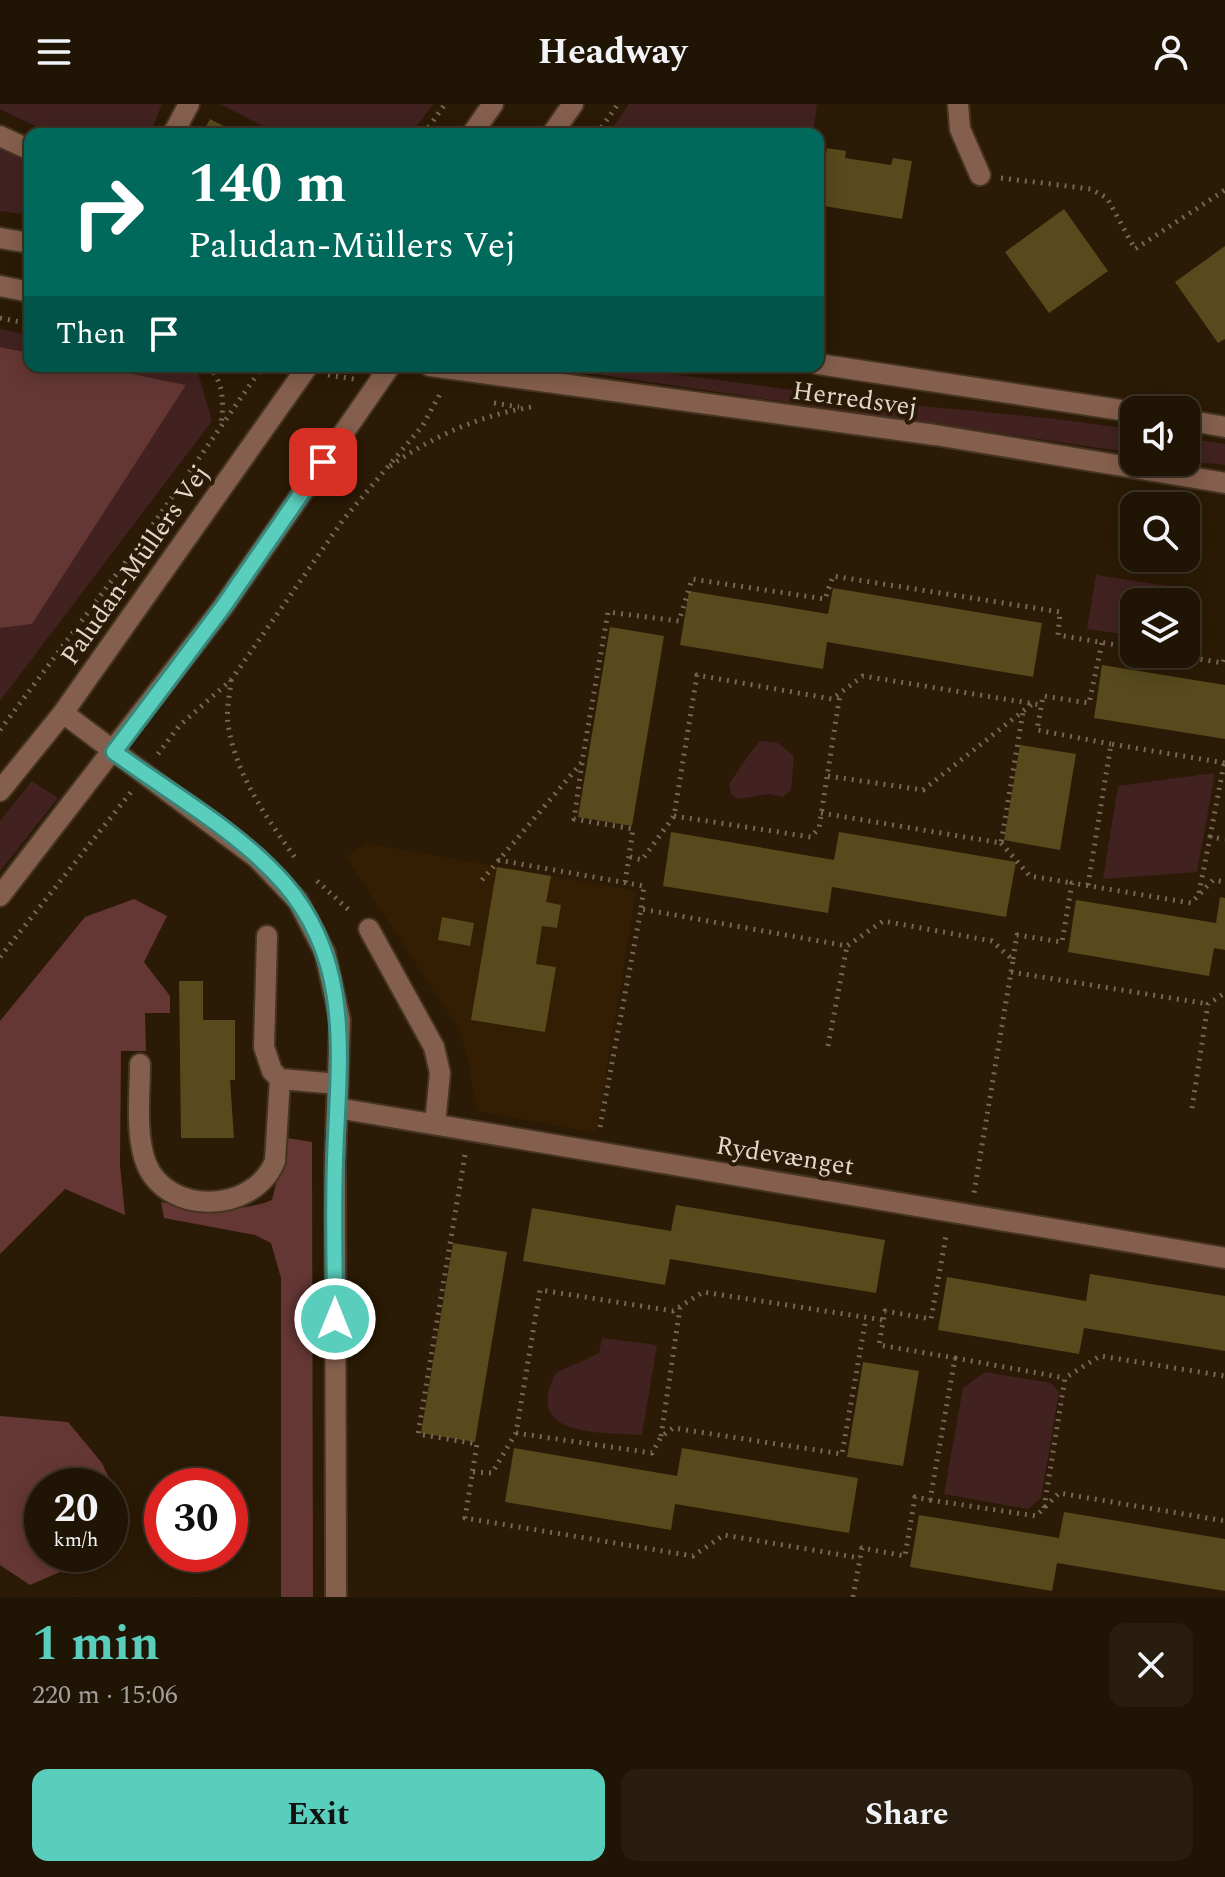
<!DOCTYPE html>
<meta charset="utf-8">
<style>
:root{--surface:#201404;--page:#281d0e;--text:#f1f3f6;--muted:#a29e9a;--line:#3d3326;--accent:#5acebd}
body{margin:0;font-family:Spectral,serif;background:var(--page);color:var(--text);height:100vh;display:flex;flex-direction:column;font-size:30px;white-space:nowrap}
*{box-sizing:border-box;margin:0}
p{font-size:26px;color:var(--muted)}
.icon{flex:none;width:44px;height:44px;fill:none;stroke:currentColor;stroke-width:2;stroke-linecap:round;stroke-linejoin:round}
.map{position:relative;height:1493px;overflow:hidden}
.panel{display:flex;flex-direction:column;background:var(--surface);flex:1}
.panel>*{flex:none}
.top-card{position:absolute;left:24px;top:24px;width:800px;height:244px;border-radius:16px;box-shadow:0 4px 20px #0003,0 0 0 2px var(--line);background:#00695c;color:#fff;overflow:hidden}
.tools{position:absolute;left:1120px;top:292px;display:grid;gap:16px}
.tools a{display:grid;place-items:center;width:80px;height:80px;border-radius:16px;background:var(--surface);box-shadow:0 4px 20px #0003,0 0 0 2px var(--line);font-size:40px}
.speed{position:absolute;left:24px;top:1364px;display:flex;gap:16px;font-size:40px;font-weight:700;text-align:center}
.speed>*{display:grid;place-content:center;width:104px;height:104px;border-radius:50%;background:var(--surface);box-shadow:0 4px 20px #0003,0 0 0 2px var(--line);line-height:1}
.speed small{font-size:20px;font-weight:400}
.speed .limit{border:12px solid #d22;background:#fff;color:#111}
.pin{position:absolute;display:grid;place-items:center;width:68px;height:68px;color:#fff;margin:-34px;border-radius:16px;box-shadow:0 4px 12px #0006}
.me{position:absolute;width:88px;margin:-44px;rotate:0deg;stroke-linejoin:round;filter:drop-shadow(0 0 6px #0008)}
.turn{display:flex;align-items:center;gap:28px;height:168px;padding:0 32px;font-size:36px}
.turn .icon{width:104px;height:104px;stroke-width:2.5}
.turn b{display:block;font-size:56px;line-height:68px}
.then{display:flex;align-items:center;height:76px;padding:0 32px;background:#0003;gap:16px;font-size:30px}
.round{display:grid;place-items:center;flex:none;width:84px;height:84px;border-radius:16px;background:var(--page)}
.headline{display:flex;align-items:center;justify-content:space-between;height:136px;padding:0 32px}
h1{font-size:48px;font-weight:700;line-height:60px;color:var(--accent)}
.primary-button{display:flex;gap:16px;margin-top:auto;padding:16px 32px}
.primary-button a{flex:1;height:92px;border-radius:16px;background:var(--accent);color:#111;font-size:32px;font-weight:700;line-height:92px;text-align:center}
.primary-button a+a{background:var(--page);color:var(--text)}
header{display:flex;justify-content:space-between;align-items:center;height:104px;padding:0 32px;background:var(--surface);font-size:36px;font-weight:700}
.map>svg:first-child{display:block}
.built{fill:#341e03}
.green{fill:#412220}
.forest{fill:#643734}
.building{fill:#584a1d}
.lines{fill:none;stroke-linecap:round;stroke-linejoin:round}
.minor-casing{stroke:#453421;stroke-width:24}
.path{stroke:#766756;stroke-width:5;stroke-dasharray:2 6;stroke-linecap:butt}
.minor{stroke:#855f4d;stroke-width:20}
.route-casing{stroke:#3a867b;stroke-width:20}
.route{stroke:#5acebd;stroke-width:14}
.labels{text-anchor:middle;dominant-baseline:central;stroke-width:8;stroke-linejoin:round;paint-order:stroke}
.street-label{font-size:26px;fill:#e2d7ca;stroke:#2b1a05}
</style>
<header><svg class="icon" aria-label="menu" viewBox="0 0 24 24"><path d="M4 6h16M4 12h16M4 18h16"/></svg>Headway<svg class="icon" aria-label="person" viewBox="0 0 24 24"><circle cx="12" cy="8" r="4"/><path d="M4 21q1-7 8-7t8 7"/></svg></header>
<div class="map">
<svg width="1225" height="1493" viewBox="0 0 1225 1493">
<rect width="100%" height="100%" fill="#2b1a05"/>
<path class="built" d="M 365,739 L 636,787 L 596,1029 L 477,1007 L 466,946 L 454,918 L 346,753 Z"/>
<path class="green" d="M 0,0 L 162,0 L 150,30 L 52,30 L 0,5 Z
M 220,0 L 433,0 L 411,30 L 278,30 Z
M 629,0 L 817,0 L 813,30 L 608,30 Z
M 0,41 L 30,53 L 30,111 L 0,107 Z
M 0,225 L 30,231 L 30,249 L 0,243 Z
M 94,262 L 196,262 L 212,317 L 0,597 L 0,524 L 32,520 L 186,281 Z
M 541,262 C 651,262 759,283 868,296 C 956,307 1046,311 1134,326 L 1134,349 Z
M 1186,334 L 1225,340 L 1225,361 L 1186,357 Z
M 1096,471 L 1194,486 L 1186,540 L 1186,498 L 1134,498 L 1134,532 L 1087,525 Z
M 761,637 L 778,639 L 794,652 L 791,686 L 783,693 L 769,690 L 738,695 L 731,690 L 729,680 C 734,673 756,639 761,637 Z
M 1215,669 L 1197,768 L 1103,775 L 1118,682 Z
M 32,677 L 58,694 L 0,767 L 0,717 Z
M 602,1234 L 657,1241 L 642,1331 C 602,1328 521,1334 556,1269 L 599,1249 Z
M 985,1268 L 1051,1279 L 1059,1288 L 1041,1394 L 1028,1405 L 944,1390 L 963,1284 Z"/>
<path class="forest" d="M 0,243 L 30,249 L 30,262 L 94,262 L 186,281 L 32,520 L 0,524 Z
M 134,795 L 167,812 L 144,858 L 170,892 L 170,909 L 145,909 L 146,947 L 121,947 L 120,1061 L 125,1111 L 65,1085 L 0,1150 L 0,917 L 85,813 Z
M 287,1034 L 312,1038 L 313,1493 L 281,1493 L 281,1174 L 271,1139 L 255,1131 L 164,1114 L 161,1098 C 201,1103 234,1111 272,1096 Z
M 0,1312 L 68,1318 L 102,1359 L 125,1409 L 110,1436 L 110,1382 L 42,1382 L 42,1450 L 101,1450 L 30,1481 L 0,1461 Z"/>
<path class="building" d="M 210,15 L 239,30 L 202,30 Z
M 827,44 L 846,47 L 845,54 L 891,61 L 893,54 L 912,57 L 902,115 L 818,101 Z
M 1064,105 L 1108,167 L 1049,209 L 1005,148 Z
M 1225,142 L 1225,235 L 1218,239 L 1175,178 Z
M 833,484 L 1042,519 L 1033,573 L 827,538 L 823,565 L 680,541 L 689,487 L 828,510 Z
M 610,523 L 664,532 L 632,722 L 578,713 Z
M 1102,561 L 1225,581 L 1225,635 L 1094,614 Z
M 1020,641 L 1076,650 L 1060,746 L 1004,736 Z
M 671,728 L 834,756 L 839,728 L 1016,758 L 1006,813 L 832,783 L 828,809 L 663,782 Z
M 497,763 L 551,772 L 546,798 L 561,801 L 557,824 L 542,822 L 536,860 L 556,863 L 545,928 L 471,916 Z
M 1220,793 L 1225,794 L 1225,846 L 1214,844 L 1209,872 L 1068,848 L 1076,796 L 1216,819 Z
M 442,813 L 474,819 L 470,842 L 438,836 Z
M 179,877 L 203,877 L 203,916 L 235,916 L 235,976 L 230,976 L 234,1034 L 181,1034 Z
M 676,1101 L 885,1136 L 876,1189 L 670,1155 L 665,1181 L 523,1157 L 532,1104 L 671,1127 Z
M 453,1139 L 507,1148 L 475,1338 L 421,1329 Z
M 1090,1170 L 1225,1192 L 1225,1247 L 1084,1224 L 1079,1250 L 938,1226 L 947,1173 L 1086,1197 Z
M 863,1258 L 919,1267 L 903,1362 L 847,1353 Z
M 514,1344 L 677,1372 L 682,1344 L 858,1374 L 849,1429 L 675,1400 L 671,1426 L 505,1398 Z
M 1064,1408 L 1225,1435 L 1225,1487 L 1057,1459 L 1052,1487 L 910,1463 L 919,1411 L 1059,1434 Z"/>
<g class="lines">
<g class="minor-casing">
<path id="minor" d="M 958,0 L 960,25 L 980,71
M 173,30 L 189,0
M 472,30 L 493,0
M 552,30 L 573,0
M 0,32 L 30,46
M 0,134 L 30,139
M 0,182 L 30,188
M 818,260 L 1134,308
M 430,262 L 935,331 L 1225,379
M 1186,316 L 1225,323
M 63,609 L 257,754 L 298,797 L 325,849 L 340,916 L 335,1061 L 336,1493
M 0,687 L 63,609 L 308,262
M 0,792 L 223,503 L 390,262
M 369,825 L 434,943 L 440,969 L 435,1020
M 267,832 L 264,943 L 272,967 L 280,975 L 338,980
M 140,960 C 140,992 135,1029 146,1059 C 166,1111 253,1111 275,1057 L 280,975
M 337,1004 L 1225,1154"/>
</g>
<path class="path" d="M 424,30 L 445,0
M 597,30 L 618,0
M 1001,74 L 1091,85 L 1107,94 L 1135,145 L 1225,86
M 0,214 L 30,220
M 209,262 C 224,280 224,298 221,321
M 328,271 L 354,275
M 494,299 L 519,303
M 390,362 C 434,332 478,312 531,303
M 1102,539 L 1089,599 L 1043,592 L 1037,626 L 1111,640
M 1169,550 L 1223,559 L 1225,552
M 231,576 C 230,590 226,606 228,620 C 235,670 268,716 296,755
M 0,626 L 145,432 L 263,262
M 158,650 L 179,622 L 231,576 L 343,416 L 423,321 L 441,288
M 582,659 L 574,715 L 633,725 L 625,779
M 828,672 L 923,686 L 1032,600
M 821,709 L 1001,739 L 1023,608
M 674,712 L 811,733 L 819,724 L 840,590
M 1210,733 L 1224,660
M 1001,739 L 1030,772 L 1072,779
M 630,753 L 642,756 L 674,712 L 697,571 L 832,595 L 863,572 L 1041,601
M 498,756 L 644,782 L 641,805
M 482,776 L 582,658 L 608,508 L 679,517 L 692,475 L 825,495 L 833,472 L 1060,508 L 1058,531 L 1134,544
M 317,777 L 351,808
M 1088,781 L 1111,640 L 1225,659
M 1199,789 L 1210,733 L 1225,735
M 0,853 L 131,688
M 1013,855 L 1017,831 L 1062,838 L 1072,779 L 1191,799 L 1213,776 L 1225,778
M 1011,868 L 1208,900
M 828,942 L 847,842
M 1192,1004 L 1208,900 L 1225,889
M 600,1023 L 641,805 L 847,842 L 883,817 L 992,837 L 1013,856 L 974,1089
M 465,1051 L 418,1330 L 477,1340 L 465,1414 L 693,1452 L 724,1431 L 860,1454
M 955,1254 L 1065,1274
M 516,1329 L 652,1349 L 661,1333 L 673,1324 L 842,1350 L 866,1214
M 661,1332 L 680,1204
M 473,1368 L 492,1369 L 516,1329 L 540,1186 L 673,1207 L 703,1188 L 883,1216
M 930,1396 L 1036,1412 L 1059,1389 L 1225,1417
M 1044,1404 L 1065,1274 L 1100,1252 L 1225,1272
M 853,1493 L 862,1444 L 905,1452 L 915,1393 L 930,1396 L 955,1254 L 879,1241 L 885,1207 L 931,1215 L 946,1132"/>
<use href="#minor" class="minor"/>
</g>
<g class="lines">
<g class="route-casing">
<path id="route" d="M 323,358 L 223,503 L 114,648 C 170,689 237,726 283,778 C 355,860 338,957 335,1057 C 333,1109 335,1162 335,1215"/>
</g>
<use href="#route" class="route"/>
</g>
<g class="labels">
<g class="street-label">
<text transform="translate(855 295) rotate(8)">Herredsvej</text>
<text transform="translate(135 461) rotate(-55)">Paludan-Müllers Vej</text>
<text transform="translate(785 1052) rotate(9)">Rydevænget</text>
</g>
</g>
</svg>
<div class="tools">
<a><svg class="icon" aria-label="sound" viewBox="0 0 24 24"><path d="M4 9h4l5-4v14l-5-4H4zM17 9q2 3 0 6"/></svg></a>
<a><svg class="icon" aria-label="search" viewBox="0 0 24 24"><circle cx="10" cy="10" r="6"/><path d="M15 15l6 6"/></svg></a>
<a><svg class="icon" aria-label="layers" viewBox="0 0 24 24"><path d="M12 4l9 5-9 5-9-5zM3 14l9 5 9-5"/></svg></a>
</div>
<div class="speed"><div>20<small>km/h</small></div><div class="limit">30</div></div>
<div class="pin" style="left:323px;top:358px;background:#d93025"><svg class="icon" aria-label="arrive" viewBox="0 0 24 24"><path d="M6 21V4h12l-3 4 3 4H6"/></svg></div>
<svg class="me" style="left:335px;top:1215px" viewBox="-20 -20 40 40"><circle r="17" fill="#5acebd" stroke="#fff" stroke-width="3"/><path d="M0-11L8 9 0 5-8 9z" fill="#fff"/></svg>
<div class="top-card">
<div class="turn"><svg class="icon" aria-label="right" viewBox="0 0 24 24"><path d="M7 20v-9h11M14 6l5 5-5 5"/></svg><div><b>140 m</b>Paludan-Müllers Vej</div></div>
<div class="then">Then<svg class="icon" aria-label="arrive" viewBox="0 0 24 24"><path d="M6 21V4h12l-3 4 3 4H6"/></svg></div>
</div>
</div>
<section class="panel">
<div class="headline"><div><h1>1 min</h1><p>220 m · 15:06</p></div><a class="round"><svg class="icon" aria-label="close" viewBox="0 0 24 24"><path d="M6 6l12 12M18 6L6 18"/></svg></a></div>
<div class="primary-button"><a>Exit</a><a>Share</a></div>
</section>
